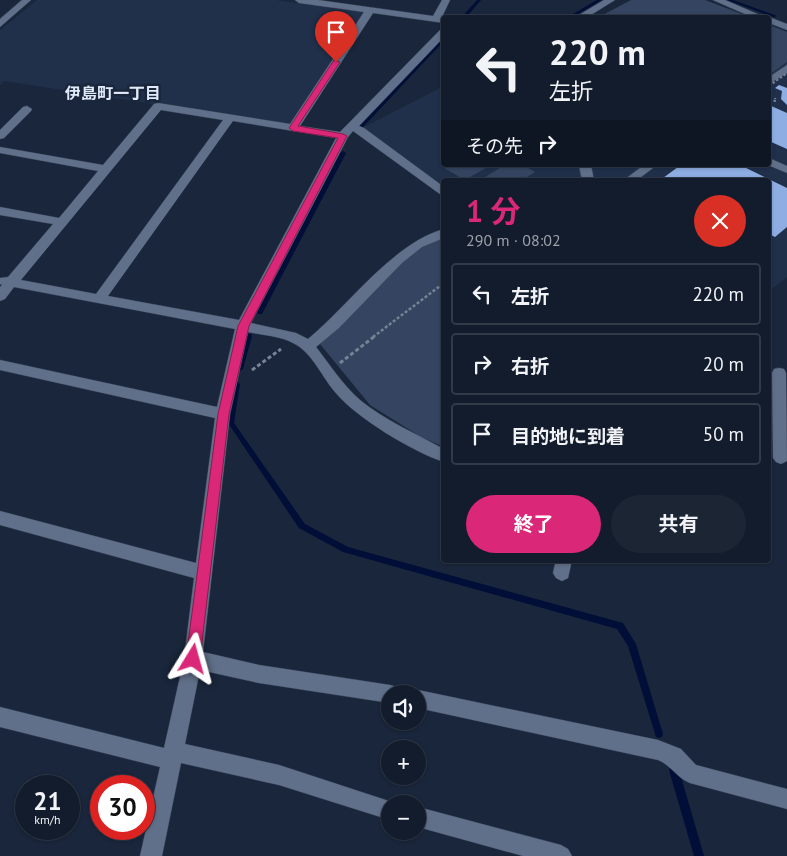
<!DOCTYPE html>
<html lang="ja">
<meta charset="utf-8">
<style>
:root{--surface:#131c2c;--page:#1c2534;--text:#f1f3f6;--muted:#9da1a9;--line:#323a48;--accent:#db2777}
body{margin:0;font-family:"PT Sans","Noto Sans JP",sans-serif;background:var(--page);color:var(--text);height:100vh;display:flex;flex-direction:column;font-size:19px;white-space:nowrap}
*{box-sizing:border-box;margin:0}
p{font-size:16px;color:var(--muted)}
.icon{flex:none;width:28px;height:28px;fill:none;stroke:currentColor;stroke-width:2;stroke-linecap:round;stroke-linejoin:round}
.map{position:relative;flex:1;overflow:hidden}
.sheet{position:absolute;left:441px;top:178px;width:330px;height:385px;display:flex;flex-direction:column;background:var(--surface);border-radius:5px;box-shadow:0 1px 4px #0004,0 0 0 1px var(--line)}
.sheet>*{flex:none}
.banner{position:absolute;left:441px;top:15px;width:330px;height:152px;border-radius:5px;box-shadow:0 1px 4px #0004,0 0 0 1px var(--line);background:#131c2c;color:var(--text);overflow:hidden}
.tools{position:absolute;left:381px;top:685px;display:grid;gap:10px}
.tools a{display:grid;place-items:center;width:45px;height:45px;border-radius:50%;background:var(--surface);box-shadow:0 1px 4px #0004,0 0 0 1px var(--line);font-size:25px}
.speed{position:absolute;left:15px;top:775px;display:flex;gap:10px;font-size:25px;font-weight:700;text-align:center}
.speed>*{display:grid;place-content:center;width:65px;height:65px;border-radius:50%;background:var(--surface);box-shadow:0 1px 4px #0004,0 0 0 1px var(--line);line-height:1}
.speed small{font-size:12px;font-weight:400}
.speed .limit{border:8px solid #d22;background:#fff;color:#111}
.pin{position:absolute;display:grid;place-items:center;width:42px;height:42px;color:#fff;margin:-51px -21px;border-radius:50% 50% 50% 0;rotate:-45deg;box-shadow:0 0 5px #0007}
.pin .icon{rotate:45deg}
.me{position:absolute;width:55px;margin:-28px;rotate:8deg;stroke-linejoin:round;filter:drop-shadow(0 0 4px #0008)}
.turn{display:flex;align-items:center;gap:18px;height:105px;padding:0 25px;font-size:22px}
.turn .icon{width:65px;height:65px;stroke-width:2.5}
.turn b{display:block;font-size:35px;line-height:42px}
.then{display:flex;align-items:center;height:48px;padding:0 25px;background:#0003;gap:10px;font-size:19px}
.round{display:grid;place-items:center;flex:none;width:52px;height:52px;border-radius:26px;background:var(--page)}
.summary{display:flex;align-items:center;justify-content:space-between;height:85px;padding:0 25px}
h1{font-size:30px;font-weight:700;line-height:38px;color:var(--accent)}
.action{display:flex;gap:10px;margin-top:auto;padding:10px 25px}
.action a{flex:1;height:58px;border-radius:30px;background:var(--accent);color:#fff;font-size:20px;font-weight:700;line-height:58px;text-align:center}
.action a+a{background:var(--page);color:var(--text)}
ul{padding:0;list-style:none}
li{display:flex;align-items:center;gap:15px;height:62px;margin:0 10px 8px;padding:0 15px;border:2px solid var(--line);border-radius:5px}
li div{flex:1}
li b{display:block;font-size:19px}
li em{font-style:normal}
.map>svg:first-child{display:block}
.built{fill:#20304b}
.green{fill:#354561}
.lines{fill:none;stroke-linecap:round;stroke-linejoin:round}
.stream{fill:#000e38;fill-rule:evenodd}
.building{fill:#8dade3}
.minor-casing{stroke:#394355;stroke-width:1}
.path-far2{stroke:#778294;stroke-width:2;stroke-dasharray:2.5 2;stroke-linecap:butt}
.path-far1{stroke:#778294;stroke-width:2.5;stroke-dasharray:3 2;stroke-linecap:butt}
.path{stroke:#778294;stroke-width:3;stroke-dasharray:4 2.5;stroke-linecap:butt}
.minor{fill:#61708a;fill-rule:evenodd}
.path-bridge{stroke:#778294;stroke-width:2;stroke-dasharray:2.5 2;stroke-linecap:butt}
.route{fill:#db2777;stroke:#8e194d}
.labels{text-anchor:middle;dominant-baseline:central;stroke-width:5;stroke-linejoin:round;paint-order:stroke}
.far-neighbourhood-label{font-size:16px;font-weight:bold;fill:#e1eaf9;stroke:#19263b}
</style>
<div class="map">
<svg width="787" height="856" viewBox="0 0 787 856">
<rect width="100%" height="100%" fill="#19263b"/>
<path class="built" d="M 37,0 L 276,0 L 365,12 L 291,125 L 4,81 L 0,85 L 0,30 Z
M 769,24 L 787,31 L 787,277 L 769,291 L 769,180 L 444,180 L 444,190 L 362,128 L 444,86 L 444,165 L 769,165 Z"/>
<path class="green" d="M 631,0 L 705,0 L 750,17 L 599,17 Z
M 769,25 L 787,32 L 787,62 L 769,75 Z
M 449,165 L 491,165 L 465,180 L 444,168 Z
M 505,165 L 523,165 L 535,172 L 522,180 L 480,180 Z
M 444,237 L 444,447 L 421,437 L 370,405 L 320,344 L 403,261 L 422,247 Z"/>
<g class="lines">
<path class="stream" d="M 477,0 L 481,0 L 468,15 L 480,18 L 461,18 Z
M 597,0 L 602,0 L 572,18 L 566,18 Z
M 727,0 L 733,0 L 777,16 L 774,17 Z
M 442,37 L 444,37 L 444,41 L 362,128 L 358,128 L 358,126 Z
M 343,151 L 346,153 L 263,312 L 262,314 L 258,314 L 257,312 L 340,153 Z
M 247,334 L 251,334 L 252,336 L 243,369 L 240,371 L 237,369 Z
M 237,381 L 240,384 L 234,423 L 305,524 L 348,547 L 623,623 L 636,644 L 663,734 L 662,737 L 659,738 L 656,737 L 628,646 L 617,629 L 343,552 L 299,528 L 228,423 L 234,384 Z
M 674,765 L 677,767 L 679,770 L 704,856 L 694,856 L 669,770 L 671,767 Z"/>
</g>
<path class="building" d="M 779,85 L 787,88 L 787,105 L 781,99 L 782,91 L 775,88 Z
M 769,105 L 787,113 L 787,149 L 769,141 Z
M 674,165 L 740,165 L 787,188 L 787,227 L 775,237 L 769,234 L 769,180 L 666,180 L 663,178 L 678,167 Z"/>
<g class="lines">
<g class="minor-casing">
<path id="minor" d="M 22,0 L 31,0 L 0,27 L 0,19 Z
M 295,0 L 318,0 L 433,16 L 442,0 L 450,0 L 442,17 L 445,18 L 444,23 L 373,13 L 300,126 L 340,132 L 441,29 L 444,28 L 444,37 L 359,126 L 364,128 L 444,187 L 444,197 L 353,131 L 348,137 L 251,323 L 296,333 L 308,339 C 349,305 393,243 444,229 L 444,238 L 422,247 L 402,263 L 339,328 L 316,347 C 330,365 343,385 360,400 C 383,419 418,435 444,449 L 444,462 C 413,452 355,417 335,392 C 322,377 312,352 293,343 C 281,336 262,335 248,332 L 230,414 L 203,652 L 259,665 L 390,685 L 397,687 L 399,694 L 390,694 L 390,703 L 259,683 L 200,670 L 185,744 L 279,765 L 398,804 L 390,804 L 390,820 L 279,785 L 181,763 L 162,856 L 140,856 L 160,767 L 0,727 L 0,707 L 164,748 L 184,659 L 194,578 L 0,525 L 0,511 L 196,563 L 215,418 L 0,370 L 0,360 L 217,407 L 235,329 L 14,287 L 5,299 L 0,301 L 0,287 L 2,285 L 0,284 L 0,278 L 8,277 L 53,224 L 0,215 L 0,207 L 59,218 L 98,171 L 0,153 L 0,147 L 103,165 L 154,104 L 158,103 L 290,124 L 364,12 L 299,3 ZM 161,110 L 223,120 L 96,294 L 21,280 ZM 233,121 L 336,138 L 239,320 L 108,296 Z
M 604,0 L 615,0 L 586,18 L 574,18 Z
M 713,0 L 725,0 L 767,18 L 754,18 Z
M 769,17 L 787,24 L 787,30 L 769,23 Z
M 787,65 L 787,73 L 769,84 L 769,77 Z
M 27,106 L 32,109 L 31,111 L 4,138 L 0,139 L 0,130 L 23,107 Z
M 769,158 L 787,166 L 787,173 L 768,165 Z
M 579,165 L 591,165 L 594,180 L 582,180 Z
M 644,165 L 657,165 L 637,180 L 624,180 Z
M 779,368 L 784,369 L 786,373 L 787,461 L 781,464 L 776,462 L 773,458 L 772,373 L 774,369 Z
M 556,560 L 572,560 L 568,578 L 562,581 L 556,578 L 553,573 Z
M 418,690 L 658,740 L 681,749 L 696,765 L 787,789 L 787,809 L 690,783 C 677,778 671,765 658,760 L 418,708 L 418,694 L 411,694 Z
M 418,807 L 561,845 L 568,849 L 572,856 L 523,856 L 418,827 Z"/>
</g>
<path class="path-far2" d="M 769,100 L 776,101 L 775,98"/>
<path class="path-far1" d="M 373,337 L 444,283"/>
<path class="path" d="M 340,363 L 375,336
M 252,370 L 281,349"/>
<use href="#minor" class="minor"/>
<path class="path-bridge" d="M 769,86 L 787,73"/>
</g>
<path class="route" d="M 334,60 L 340,62 L 298,126 L 343,134 L 347,136 L 249,326 L 229,414 L 200,659 L 198,664 L 193,666 L 188,664 L 186,659 L 218,414 L 238,326 L 338,138 L 293,131 L 289,128 Z"/>
<g class="labels">
<g class="far-neighbourhood-label">
<text x="113" y="93">伊島町一丁目</text>
</g>
</g>
</svg>
<div class="tools">
<a><svg class="icon" aria-label="sound" viewBox="0 0 24 24"><path d="M4 9h4l5-4v14l-5-4H4zM17 9q2 3 0 6"/></svg></a>
<a>+</a>
<a>−</a>
</div>
<div class="speed"><div>21<small>km/h</small></div><div class="limit">30</div></div>
<div class="pin" style="left:336px;top:62px;background:#d93025"><svg class="icon" aria-label="arrive" viewBox="0 0 24 24"><path d="M6 21V4h12l-3 4 3 4H6"/></svg></div>
<svg class="me" style="left:193px;top:659px" viewBox="-20 -20 40 40"><path d="M0-17L14 15 0 8-14 15z" fill="#db2777" stroke="#fff" stroke-width="4"/></svg>
<div class="banner">
<div class="turn"><svg class="icon" aria-label="left" viewBox="0 0 24 24"><path d="M17 20v-9H6M10 6l-5 5 5 5"/></svg><div><b>220 m</b>左折</div></div>
<div class="then">その先<svg class="icon" aria-label="right" viewBox="0 0 24 24"><path d="M7 20v-9h11M14 6l5 5-5 5"/></svg></div>
</div>
<section class="sheet">
<div class="summary"><div><h1>1 分</h1><p>290 m · 08:02</p></div><a class="round" style="background:#d93025;color:#fff"><svg class="icon" aria-label="close" viewBox="0 0 24 24"><path d="M6 6l12 12M18 6L6 18"/></svg></a></div>
<ul>
<li><svg class="icon" aria-label="left" viewBox="0 0 24 24"><path d="M17 20v-9H6M10 6l-5 5 5 5"/></svg><div><b>左折</b></div><em>220 m</em></li>
<li><svg class="icon" aria-label="right" viewBox="0 0 24 24"><path d="M7 20v-9h11M14 6l5 5-5 5"/></svg><div><b>右折</b></div><em>20 m</em></li>
<li><svg class="icon" aria-label="arrive" viewBox="0 0 24 24"><path d="M6 21V4h12l-3 4 3 4H6"/></svg><div><b>目的地に到着</b></div><em>50 m</em></li>
</ul>
<div class="action"><a>終了</a><a>共有</a></div>
</section>
</div>
